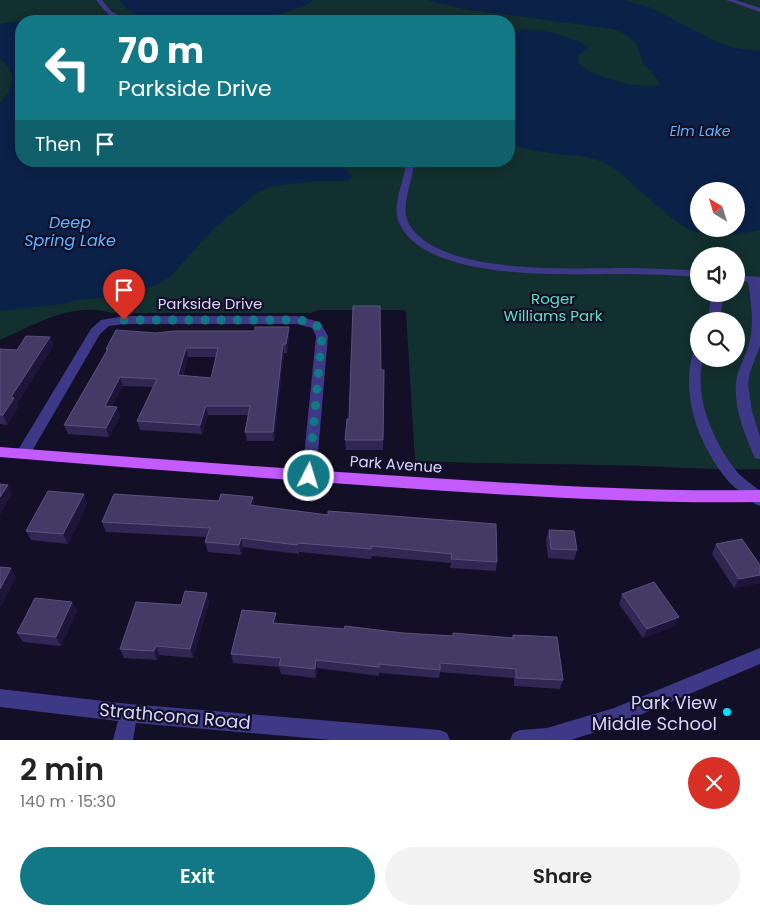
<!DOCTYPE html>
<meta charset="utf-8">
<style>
:root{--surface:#fff;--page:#f2f2f2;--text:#222;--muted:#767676;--accent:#137885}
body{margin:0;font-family:Poppins,sans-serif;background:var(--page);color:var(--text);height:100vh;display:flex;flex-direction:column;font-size:19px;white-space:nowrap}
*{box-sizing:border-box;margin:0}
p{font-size:16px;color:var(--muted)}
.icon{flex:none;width:28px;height:28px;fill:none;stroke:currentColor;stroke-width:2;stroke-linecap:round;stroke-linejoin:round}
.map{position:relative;height:740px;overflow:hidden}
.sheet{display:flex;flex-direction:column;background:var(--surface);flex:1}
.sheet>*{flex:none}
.banner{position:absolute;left:15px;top:15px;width:500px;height:152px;border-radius:20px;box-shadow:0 2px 12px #0003;background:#137885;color:#fff;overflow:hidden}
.needle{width:32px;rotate:322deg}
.controls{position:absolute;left:690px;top:182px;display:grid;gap:10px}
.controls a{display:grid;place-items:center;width:55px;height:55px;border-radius:50%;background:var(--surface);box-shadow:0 2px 12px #0003;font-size:25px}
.pin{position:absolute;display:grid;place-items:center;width:42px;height:42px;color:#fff;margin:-51px -21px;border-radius:50% 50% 50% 0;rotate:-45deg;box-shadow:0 0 5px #0007}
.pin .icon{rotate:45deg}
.me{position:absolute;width:55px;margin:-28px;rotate:5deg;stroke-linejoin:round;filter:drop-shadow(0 0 4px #0008)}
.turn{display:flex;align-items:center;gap:18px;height:105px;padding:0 20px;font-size:22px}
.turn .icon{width:65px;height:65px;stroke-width:2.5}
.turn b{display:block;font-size:35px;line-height:42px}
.then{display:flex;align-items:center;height:48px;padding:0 20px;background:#0003;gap:10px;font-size:19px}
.round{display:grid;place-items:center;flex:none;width:52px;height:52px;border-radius:26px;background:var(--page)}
.overview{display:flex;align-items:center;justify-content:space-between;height:85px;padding:0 20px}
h1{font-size:30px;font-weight:600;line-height:38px}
.primary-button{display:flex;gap:10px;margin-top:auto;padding:10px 20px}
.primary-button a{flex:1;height:58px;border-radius:30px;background:var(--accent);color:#fff;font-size:20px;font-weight:600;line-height:58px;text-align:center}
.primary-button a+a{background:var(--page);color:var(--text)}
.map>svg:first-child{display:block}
.green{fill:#12302f;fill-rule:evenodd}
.water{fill:#0b2148;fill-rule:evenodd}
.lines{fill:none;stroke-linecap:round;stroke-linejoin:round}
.minor{fill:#3d3986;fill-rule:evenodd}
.major{fill:#c45bff;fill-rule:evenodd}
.wall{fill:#312754;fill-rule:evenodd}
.shaded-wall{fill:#1d163a}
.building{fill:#433a66;stroke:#5a527e;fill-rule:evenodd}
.route{stroke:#137885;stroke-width:9;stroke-dasharray:0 16.2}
.poi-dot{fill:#00e2ff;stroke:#130f26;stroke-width:2}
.labels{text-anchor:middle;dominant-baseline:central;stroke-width:4.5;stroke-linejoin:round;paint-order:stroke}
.far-water-label{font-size:14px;font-style:italic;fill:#62b4ff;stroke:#130f26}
.park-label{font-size:15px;fill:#5de1c2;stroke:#130f26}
.street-label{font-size:15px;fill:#d9d4ff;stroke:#130f26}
.water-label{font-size:16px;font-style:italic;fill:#62b4ff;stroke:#130f26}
.near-poi-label{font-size:18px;fill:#d9d4ff;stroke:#130f26;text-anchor:end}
.near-street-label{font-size:18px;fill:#d9d4ff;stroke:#130f26}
</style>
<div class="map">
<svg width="760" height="740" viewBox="0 0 760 740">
<rect width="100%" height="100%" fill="#130f26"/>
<path class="green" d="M 0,0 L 760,0 L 760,469 C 722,470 684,468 646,466 C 569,464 492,464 415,461 L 406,312 L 404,310 L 319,310 L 311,313 L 111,313 C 73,301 34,325 0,340 ZM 21,21 L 509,21 L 509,161 L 21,161 ZM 699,191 L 736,191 L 736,229 L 699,229 ZM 699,256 L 736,256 L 736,294 L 699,294 ZM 699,321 L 736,321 L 736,359 L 699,359 Z"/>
<path class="water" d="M 119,0 L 313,0 C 303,10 276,13 261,21 L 149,21 L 128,10 Z
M 427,0 L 623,0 L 649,7 L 721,44 L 734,48 L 760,51 L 760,230 C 693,244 687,231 638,189 C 624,177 620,170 602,162 C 588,155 573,156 557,154 C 541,152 525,149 509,144 L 509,58 L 515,56 L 518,49 L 509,40 L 509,33 C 528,23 574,36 590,48 L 579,54 L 578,63 C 591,77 640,90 660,85 L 659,81 L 643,63 L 636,43 L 625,34 L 613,29 L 464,9 ZM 736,191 L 736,229 L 699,229 L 699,191 Z
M 58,15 L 77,15 L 100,21 L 21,21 L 21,161 L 276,161 L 280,164 L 295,161 L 341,161 L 352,177 L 347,181 L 318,181 L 272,186 L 258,192 L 214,228 L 170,277 L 158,284 L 121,297 L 83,299 L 61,304 L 0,311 L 0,103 C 14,87 18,73 0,59 L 0,24 Z"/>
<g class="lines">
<path class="minor" d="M 96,0 L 102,0 L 111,11 L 127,21 C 113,22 104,10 96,0 Z
M 726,0 L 735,0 L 760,8 L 760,12 Z
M 406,161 L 414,161 C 414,180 399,206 409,224 C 439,276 572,268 625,268 C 646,268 668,269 689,270 L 699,271 L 699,277 C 673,275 648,274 622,274 C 566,274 430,282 400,225 C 390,206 405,181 406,161 Z
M 736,275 L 760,277 L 760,346 L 750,372 L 748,384 L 752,411 L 760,437 L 760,459 L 755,458 L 753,454 C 744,432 734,408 736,383 C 737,368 747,355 750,340 C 754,321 751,301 748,282 L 736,281 Z
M 711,294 L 723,294 L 720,321 L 708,321 Z
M 124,316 L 297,316 L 320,322 L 328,336 L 316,476 L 314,480 L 309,482 L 304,480 L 302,476 L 316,336 L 312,328 L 297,324 L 124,324 L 109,326 L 100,334 L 28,458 L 23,459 L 18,458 L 16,454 L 18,450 L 91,329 L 101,320 Z
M 699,349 L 699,359 L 703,359 C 693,396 714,445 739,474 C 745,480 753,485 760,491 L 760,506 L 755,504 C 747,495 736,490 729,482 C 700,448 680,396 693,353 Z
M 760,648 L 760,664 L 614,726 L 571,740 L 510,740 L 513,733 L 520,730 L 547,728 L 614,708 Z
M 0,689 L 129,704 L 440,730 L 447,733 L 450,740 L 331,740 L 136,723 L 133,740 L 113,740 L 118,721 L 0,707 Z"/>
<path class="major" d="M 0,447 C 144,458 287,469 431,478 C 541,485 650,492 760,490 L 760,502 C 650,504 541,497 431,490 C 287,480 144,469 0,457 Z"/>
</g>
<path class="wall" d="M 289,327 L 289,336 L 287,353 L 284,353 L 274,441 L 247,441 L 245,432 L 248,415 L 208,415 L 202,434 L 140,430 L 137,421 L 153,387 L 123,386 L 112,406 L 120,416 L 109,437 L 68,434 L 64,425 L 106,352 L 106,349 L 156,333 L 255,331 ZM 188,357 L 216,357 L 211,378 L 183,376 Z
M 50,337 L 53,346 L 17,404 L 18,407 L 7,425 L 0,424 L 0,349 L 17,350 Z
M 381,370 L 384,370 L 383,450 L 346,450 L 345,440 L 349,419 Z
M 84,494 L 87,504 L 68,544 L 31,540 L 26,531 Z
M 253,497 L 254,506 L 497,562 L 496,571 L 450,568 L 451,563 L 372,556 L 371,559 L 299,552 L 299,554 L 243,547 L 241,555 L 208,552 L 205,542 L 207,537 L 106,532 L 102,522 L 219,501 Z
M 549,530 L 577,550 L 574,560 L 548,558 L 546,539 Z
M 716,544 L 760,565 L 760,583 L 734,588 L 712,554 Z
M 207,593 L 209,602 L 193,658 L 159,655 L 157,660 L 124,658 L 120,649 Z
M 622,594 L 679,617 L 675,626 L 643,638 L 619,604 Z
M 72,602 L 77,611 L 61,646 L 23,642 L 17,633 Z
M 277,622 L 277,623 L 344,629 L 453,636 L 512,638 L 513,635 L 563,680 L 560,689 L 514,686 L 514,678 L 440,672 L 439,678 L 379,673 L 379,676 L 317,668 L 316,678 L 281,674 L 279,667 L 233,663 L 231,654 Z"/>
<path class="shaded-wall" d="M 289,327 L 289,336 L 287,353 L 286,344 Z
M 50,337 L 53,346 L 17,404 L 18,407 L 7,425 L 3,415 L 11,397 Z
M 283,344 L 284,353 L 274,441 L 273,432 Z
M 186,348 L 188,357 L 180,384 L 178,375 Z
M 120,377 L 123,386 L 108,415 L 105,406 Z
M 206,406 L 208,415 L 202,434 L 200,425 Z
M 117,407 L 120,416 L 109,437 L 106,428 Z
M 8,485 L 12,494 L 0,515 L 0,497 Z
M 84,494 L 87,504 L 68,544 L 63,534 Z
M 253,497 L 254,507 L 250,505 Z
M 241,538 L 243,547 L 241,555 L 239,545 Z
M 11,568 L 16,577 L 1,607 L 0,605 L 0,589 Z
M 760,575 L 760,583 L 734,588 L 739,579 Z
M 207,593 L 209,602 L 193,658 L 190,649 Z
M 72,602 L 77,611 L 61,646 L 56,637 Z
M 276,613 L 277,622 L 275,632 L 273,623 Z
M 679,617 L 675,626 L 643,638 L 647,629 Z
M 156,646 L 159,655 L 157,660 L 154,651 Z
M 316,660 L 317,668 L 316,678 L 315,669 Z"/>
<path class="building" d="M 353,306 L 380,306 L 381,370 L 384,370 L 383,440 L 345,440 L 347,419 L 349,419 Z
M 255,327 L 289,327 L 286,344 L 283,344 L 273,432 L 245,432 L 250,406 L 206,406 L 200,425 L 137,421 L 157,379 L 120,377 L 105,406 L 117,407 L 106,428 L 64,425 L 108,349 L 106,349 L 116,330 L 156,333 L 174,331 L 255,331 ZM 186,348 L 218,348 L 211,378 L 178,375 Z
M 26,336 L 50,337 L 11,397 L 14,398 L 3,415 L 0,415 L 0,349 L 17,350 Z
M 0,484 L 8,485 L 0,497 Z
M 48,491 L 84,494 L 63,534 L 26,531 Z
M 114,494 L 219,501 L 221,494 L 253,497 L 250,505 L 328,515 L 328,511 L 496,524 L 497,562 L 451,559 L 452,554 L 372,546 L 371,549 L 298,543 L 297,545 L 241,538 L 239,545 L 205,542 L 210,528 L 102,522 Z
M 549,530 L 574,531 L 577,550 L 551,549 Z
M 742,539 L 760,565 L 760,575 L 739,579 L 716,544 Z
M 0,567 L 11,568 L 0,589 Z
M 654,582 L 679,617 L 647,629 L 622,594 Z
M 185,591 L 207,593 L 190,649 L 156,646 L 154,651 L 120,649 L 136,602 L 181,605 Z
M 35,598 L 72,602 L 56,637 L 17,633 Z
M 242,610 L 276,613 L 273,623 L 344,629 L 345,626 L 403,633 L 453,636 L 453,633 L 513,638 L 513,635 L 557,637 L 563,680 L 516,678 L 516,669 L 440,663 L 440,670 L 379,664 L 379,667 L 316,660 L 315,669 L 279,665 L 281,658 L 231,654 Z"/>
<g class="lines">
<path class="route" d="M 124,320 L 297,320 C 309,321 319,322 322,336 L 309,476"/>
</g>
<circle class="poi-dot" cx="727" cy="712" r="5"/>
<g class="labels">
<g class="far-water-label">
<text x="700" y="131">Elm Lake</text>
</g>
<g class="park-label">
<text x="553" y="298">Roger<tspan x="553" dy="17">Williams Park</tspan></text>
</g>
<g class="street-label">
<text x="210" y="303">Parkside Drive</text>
<text transform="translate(396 464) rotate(4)">Park Avenue</text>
</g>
<g class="water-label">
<text x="70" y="222">Deep<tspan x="70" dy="18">Spring Lake</tspan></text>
</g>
<g class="near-poi-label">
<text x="717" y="702">Park View<tspan x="717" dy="21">Middle School</tspan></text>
</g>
<g class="near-street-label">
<text transform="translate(175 716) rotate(5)">Strathcona Road</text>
</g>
</g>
</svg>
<div class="controls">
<a><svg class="needle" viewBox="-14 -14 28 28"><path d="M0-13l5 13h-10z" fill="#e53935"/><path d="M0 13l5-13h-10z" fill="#767676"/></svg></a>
<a><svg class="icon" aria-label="sound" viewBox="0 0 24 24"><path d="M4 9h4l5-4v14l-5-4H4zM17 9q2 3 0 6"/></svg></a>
<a><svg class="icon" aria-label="search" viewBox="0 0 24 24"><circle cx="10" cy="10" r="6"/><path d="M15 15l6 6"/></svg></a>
</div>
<div class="pin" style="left:124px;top:320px;background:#d93025"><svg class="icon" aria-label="arrive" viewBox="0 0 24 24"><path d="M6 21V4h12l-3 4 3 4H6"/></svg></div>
<svg class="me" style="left:309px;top:476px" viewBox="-20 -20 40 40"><circle r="17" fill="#137885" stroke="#fff" stroke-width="3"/><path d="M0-11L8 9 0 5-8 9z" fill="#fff"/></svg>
<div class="banner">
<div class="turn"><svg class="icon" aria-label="left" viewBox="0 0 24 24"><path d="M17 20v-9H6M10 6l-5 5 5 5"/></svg><div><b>70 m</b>Parkside Drive</div></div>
<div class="then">Then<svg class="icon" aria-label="arrive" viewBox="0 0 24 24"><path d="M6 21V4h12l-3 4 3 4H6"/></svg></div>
</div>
</div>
<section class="sheet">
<div class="overview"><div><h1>2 min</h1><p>140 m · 15:30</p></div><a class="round" style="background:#d93025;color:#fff"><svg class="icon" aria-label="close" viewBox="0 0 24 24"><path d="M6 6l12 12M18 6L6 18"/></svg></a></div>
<div class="primary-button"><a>Exit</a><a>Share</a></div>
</section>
